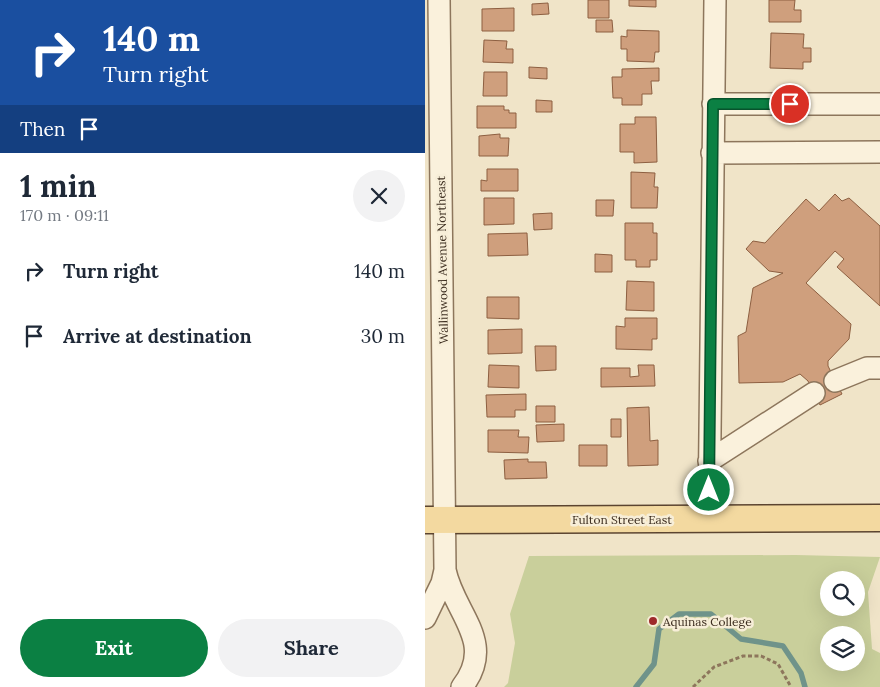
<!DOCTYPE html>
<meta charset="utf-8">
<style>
:root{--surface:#fff;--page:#f2f2f3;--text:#1f2937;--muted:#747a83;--accent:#0b8043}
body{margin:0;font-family:Lora,serif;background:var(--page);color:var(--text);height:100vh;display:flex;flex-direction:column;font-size:19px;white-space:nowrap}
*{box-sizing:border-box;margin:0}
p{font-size:16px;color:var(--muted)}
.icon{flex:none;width:28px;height:28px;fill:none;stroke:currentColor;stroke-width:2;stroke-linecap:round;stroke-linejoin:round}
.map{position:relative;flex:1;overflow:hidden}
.side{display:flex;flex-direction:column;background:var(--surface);width:425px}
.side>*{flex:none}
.banner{background:#1a4fa0;color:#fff;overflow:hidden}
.buttons{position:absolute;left:395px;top:571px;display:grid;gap:10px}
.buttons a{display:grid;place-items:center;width:45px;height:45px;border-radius:50%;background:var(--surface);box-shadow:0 5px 20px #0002;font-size:25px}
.pin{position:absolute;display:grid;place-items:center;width:42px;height:42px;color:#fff;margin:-21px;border:2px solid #fff;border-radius:50%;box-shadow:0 1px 5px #0007}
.me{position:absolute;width:55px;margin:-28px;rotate:0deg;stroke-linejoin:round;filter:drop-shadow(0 0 4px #0008)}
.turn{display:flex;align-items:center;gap:18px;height:105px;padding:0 20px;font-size:22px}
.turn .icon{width:65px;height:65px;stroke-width:2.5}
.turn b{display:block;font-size:35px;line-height:42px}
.then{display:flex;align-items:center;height:48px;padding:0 20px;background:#0003;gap:10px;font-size:19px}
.round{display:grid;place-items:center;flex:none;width:52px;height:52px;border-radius:26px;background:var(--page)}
.overview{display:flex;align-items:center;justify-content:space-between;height:85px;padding:0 20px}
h1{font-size:30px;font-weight:800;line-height:38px}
.action{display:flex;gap:10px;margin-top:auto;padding:10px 20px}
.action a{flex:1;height:58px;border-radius:30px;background:var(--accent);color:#fff;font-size:20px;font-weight:800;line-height:58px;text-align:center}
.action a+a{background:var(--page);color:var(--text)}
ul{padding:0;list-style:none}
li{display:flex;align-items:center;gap:15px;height:65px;padding:0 20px}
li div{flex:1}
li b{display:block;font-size:19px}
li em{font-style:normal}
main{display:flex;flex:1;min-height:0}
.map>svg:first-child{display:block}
.green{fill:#c9cf9b;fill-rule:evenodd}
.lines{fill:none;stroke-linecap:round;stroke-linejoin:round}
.stream{stroke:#6f938a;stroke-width:5.5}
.building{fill:#cf9f7d;stroke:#8d5f41}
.minor-casing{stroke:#8d765c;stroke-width:24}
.major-casing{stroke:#5b4430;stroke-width:29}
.path{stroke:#8d765c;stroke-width:3;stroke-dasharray:4 2.5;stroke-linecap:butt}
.minor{stroke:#faf1dc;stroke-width:21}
.major{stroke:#f3d9a0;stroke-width:26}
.route-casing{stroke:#07532c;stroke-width:12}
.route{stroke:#0b8043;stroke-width:9}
.poi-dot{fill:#9e2a2b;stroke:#f7eed8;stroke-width:2}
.labels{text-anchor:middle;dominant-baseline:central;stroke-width:5;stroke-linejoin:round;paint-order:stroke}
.street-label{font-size:12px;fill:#3d2e20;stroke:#f7eed8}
.poi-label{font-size:12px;fill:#3d2e20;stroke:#f7eed8;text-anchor:start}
</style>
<main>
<section class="side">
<div class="banner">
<div class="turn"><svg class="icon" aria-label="right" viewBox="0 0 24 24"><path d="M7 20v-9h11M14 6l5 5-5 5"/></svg><div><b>140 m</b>Turn right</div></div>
<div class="then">Then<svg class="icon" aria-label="arrive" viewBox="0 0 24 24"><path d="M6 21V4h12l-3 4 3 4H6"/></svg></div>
</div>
<div class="overview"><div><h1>1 min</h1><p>170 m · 09:11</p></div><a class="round"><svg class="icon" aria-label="close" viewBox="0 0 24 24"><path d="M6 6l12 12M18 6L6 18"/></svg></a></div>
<ul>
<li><svg class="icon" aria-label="right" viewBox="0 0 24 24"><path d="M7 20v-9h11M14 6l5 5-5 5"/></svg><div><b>Turn right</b></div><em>140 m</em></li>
<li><svg class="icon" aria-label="arrive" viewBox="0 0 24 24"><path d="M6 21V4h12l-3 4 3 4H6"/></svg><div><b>Arrive at destination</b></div><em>30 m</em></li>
</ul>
<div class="action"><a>Exit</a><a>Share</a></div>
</section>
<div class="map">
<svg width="455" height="687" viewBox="0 0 455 687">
<rect width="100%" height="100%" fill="#f0e4c8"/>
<path class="green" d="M 371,555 L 455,557 L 443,592 L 447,649 L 455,653 L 455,687 L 79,687 L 83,683 L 90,643 L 85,614 L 104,556 ZM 404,580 L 431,580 L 431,608 L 404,608 ZM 404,635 L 431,635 L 431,662 L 404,662 Z"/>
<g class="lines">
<path class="stream" d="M 211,687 L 229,664 L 234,629 L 254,614 L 286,614 L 316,639 L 358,646 L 376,673 L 380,687"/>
</g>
<path class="building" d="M 163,0 L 184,0 L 184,18 L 163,18 Z
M 204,0 L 231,0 L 231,7 L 204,6 Z
M 344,0 L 370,0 L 369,10 L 376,10 L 376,22 L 344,22 Z
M 123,3 L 124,14 L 107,15 L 107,4 Z
M 89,8 L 89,31 L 57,31 L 57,9 Z
M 171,20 L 187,20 L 188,32 L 171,32 Z
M 202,30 L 234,31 L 234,52 L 230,52 L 229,62 L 202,61 L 202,49 L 196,49 L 196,36 L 202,37 Z
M 346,33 L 379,34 L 378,48 L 386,48 L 386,62 L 378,62 L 378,69 L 345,68 Z
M 59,40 L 82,41 L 81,49 L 88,49 L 88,63 L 58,62 Z
M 104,67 L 122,68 L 122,79 L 104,78 Z
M 234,68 L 234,81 L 226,81 L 227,94 L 217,94 L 217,105 L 197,105 L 197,98 L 188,98 L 187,77 L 197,77 L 197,69 Z
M 59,72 L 82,72 L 82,96 L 58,96 Z
M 111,100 L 127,101 L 127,112 L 111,112 Z
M 52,106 L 79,106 L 79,110 L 84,110 L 84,113 L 91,113 L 91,128 L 52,128 Z
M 210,117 L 231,117 L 232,162 L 209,163 L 209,152 L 195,152 L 195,124 L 210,124 Z
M 75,134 L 75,138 L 84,138 L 83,156 L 54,156 L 54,136 Z
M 62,169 L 93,169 L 93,191 L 56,191 L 56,180 L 62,181 Z
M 206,172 L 230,173 L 229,187 L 233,187 L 232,208 L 206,208 Z
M 410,194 L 417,201 L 424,198 L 455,226 L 455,306 L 412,267 L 419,259 L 410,251 L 381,283 L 426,324 L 424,339 L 403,361 L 403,366 L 417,394 L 395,405 L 383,381 L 375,374 L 358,382 L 314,383 L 313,336 L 321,332 L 328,288 L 358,273 L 344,271 L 321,249 L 328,241 L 340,243 L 381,199 L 394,211 Z
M 59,198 L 89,198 L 89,224 L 59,225 Z
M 171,200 L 189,200 L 188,216 L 171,216 Z
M 127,213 L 127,229 L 109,230 L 108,214 Z
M 200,223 L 228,223 L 228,233 L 232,233 L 232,260 L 225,260 L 225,267 L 211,267 L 211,260 L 200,260 Z
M 102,233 L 103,255 L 63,256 L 63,234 Z
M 170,254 L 187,255 L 187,272 L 170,272 Z
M 202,281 L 229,282 L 229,311 L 201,310 Z
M 62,297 L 94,297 L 94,319 L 62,318 Z
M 200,318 L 232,318 L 232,339 L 227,339 L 227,350 L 191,349 L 191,326 L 200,327 Z
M 97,329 L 97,353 L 63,354 L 63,330 Z
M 110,346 L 131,346 L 131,370 L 111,371 Z
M 64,365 L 94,366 L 94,388 L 63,387 Z
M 213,365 L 229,365 L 230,386 L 176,387 L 176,368 L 205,368 L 205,377 L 214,376 Z
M 101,394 L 101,410 L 90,410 L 90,417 L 62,417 L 61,395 Z
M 111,406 L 130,406 L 130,422 L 111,422 Z
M 224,407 L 225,441 L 233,440 L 233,465 L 203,466 L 202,408 Z
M 186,419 L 196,419 L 196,437 L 186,437 Z
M 139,424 L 139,441 L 112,442 L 111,425 Z
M 63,430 L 94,430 L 93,437 L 104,437 L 103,453 L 63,452 Z
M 154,445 L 182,445 L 182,466 L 154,466 Z
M 103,459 L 103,462 L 121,462 L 122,478 L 80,479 L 79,460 Z"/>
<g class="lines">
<g class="minor-casing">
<path id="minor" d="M 288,104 L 455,104
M 287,153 L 455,152
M 410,381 L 442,368 L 455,368
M 284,461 L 389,393
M 284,518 L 290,0
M 20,570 C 29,614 72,642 37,687
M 0,618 L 17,583 L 20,570 L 14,0"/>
</g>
<g class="major-casing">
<path id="major" d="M 0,520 L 455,518"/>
</g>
<path class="path" d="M 268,687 L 289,667 L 318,656 L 336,656 L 353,664 L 366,687"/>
<use href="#minor" class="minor"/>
<use href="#major" class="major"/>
</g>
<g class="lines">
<g class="route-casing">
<path id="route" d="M 284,490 L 288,104 L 365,104"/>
</g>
<use href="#route" class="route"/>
</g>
<circle class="poi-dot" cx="228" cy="621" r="5"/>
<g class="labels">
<g class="street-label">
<text transform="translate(17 260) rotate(-91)">Wallinwood Avenue Northeast</text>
<text x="197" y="519">Fulton Street East</text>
</g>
<g class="poi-label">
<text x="238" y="621">Aquinas College</text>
</g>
</g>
</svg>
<div class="buttons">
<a><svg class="icon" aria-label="search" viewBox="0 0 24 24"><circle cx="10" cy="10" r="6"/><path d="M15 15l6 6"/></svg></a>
<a><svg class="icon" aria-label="layers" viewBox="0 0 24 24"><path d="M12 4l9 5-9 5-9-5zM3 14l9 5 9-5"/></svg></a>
</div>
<div class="pin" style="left:365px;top:104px;background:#d93025"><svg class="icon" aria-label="arrive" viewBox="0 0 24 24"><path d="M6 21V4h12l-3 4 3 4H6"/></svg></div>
<svg class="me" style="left:284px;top:490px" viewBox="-20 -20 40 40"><circle r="17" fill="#0b8043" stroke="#fff" stroke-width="3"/><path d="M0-11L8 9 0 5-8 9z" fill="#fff"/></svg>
</div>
</main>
